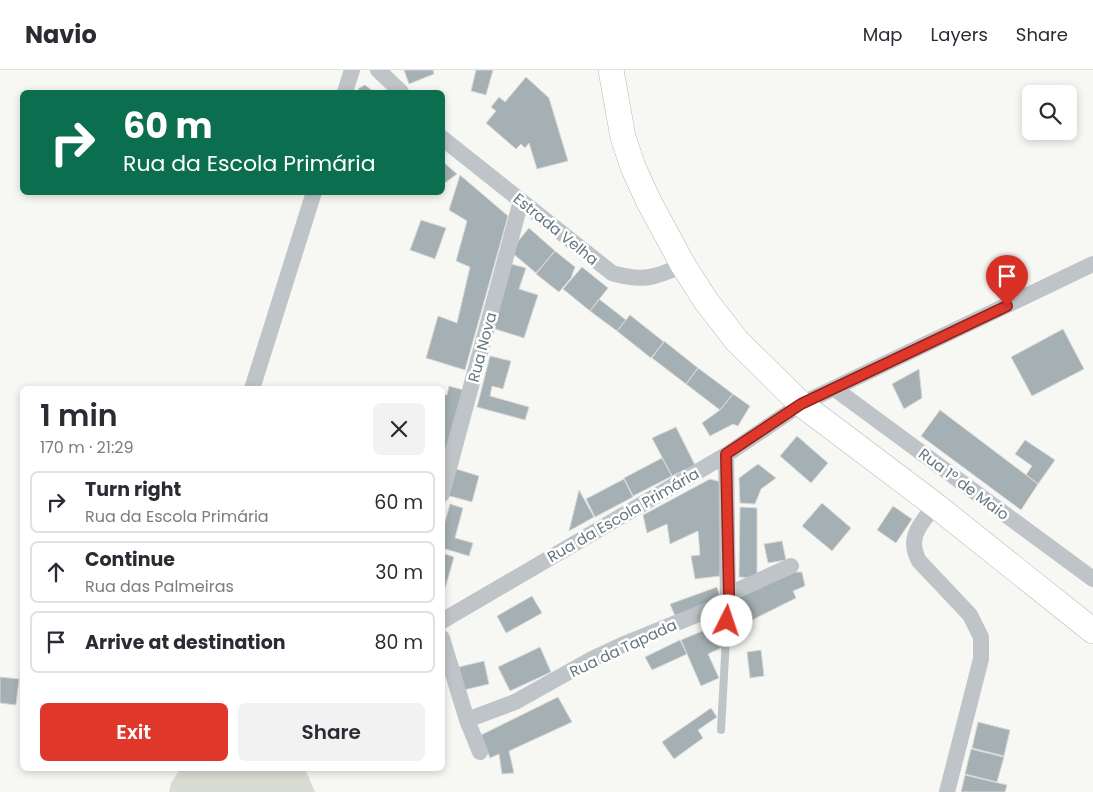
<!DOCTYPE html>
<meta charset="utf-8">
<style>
:root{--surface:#fff;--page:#f2f2f3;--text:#2b2b33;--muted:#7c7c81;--line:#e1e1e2;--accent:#e0372b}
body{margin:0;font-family:Poppins,sans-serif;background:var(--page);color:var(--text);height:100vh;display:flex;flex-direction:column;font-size:19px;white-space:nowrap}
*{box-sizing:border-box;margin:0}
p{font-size:16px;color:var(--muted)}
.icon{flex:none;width:28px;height:28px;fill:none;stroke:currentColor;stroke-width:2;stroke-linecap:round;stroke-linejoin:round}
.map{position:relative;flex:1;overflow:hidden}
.details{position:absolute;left:20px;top:316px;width:425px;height:385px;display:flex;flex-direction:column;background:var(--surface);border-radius:8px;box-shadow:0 2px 8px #0003}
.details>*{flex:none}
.banner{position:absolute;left:20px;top:20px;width:425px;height:105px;border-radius:8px;box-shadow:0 2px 8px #0003;background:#0b6e4f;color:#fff;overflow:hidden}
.fabs{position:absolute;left:1022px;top:15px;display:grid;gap:10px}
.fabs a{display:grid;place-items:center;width:55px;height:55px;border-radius:8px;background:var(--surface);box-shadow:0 2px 8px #0003;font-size:25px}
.pin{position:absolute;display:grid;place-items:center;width:42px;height:42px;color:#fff;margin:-51px -21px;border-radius:50% 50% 50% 0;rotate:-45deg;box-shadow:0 0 5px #0007}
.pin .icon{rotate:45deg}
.me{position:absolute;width:55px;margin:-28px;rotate:4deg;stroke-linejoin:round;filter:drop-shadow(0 0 4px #0008)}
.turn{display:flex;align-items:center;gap:18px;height:105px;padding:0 20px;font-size:22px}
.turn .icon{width:65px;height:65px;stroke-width:2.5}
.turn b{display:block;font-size:35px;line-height:42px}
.round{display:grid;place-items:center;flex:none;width:52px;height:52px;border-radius:8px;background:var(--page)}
.headline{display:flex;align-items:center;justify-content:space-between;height:85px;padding:0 20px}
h1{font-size:30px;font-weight:600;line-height:38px}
.cta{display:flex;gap:10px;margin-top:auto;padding:10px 20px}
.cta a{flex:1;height:58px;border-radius:8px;background:var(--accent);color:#fff;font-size:20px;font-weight:600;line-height:58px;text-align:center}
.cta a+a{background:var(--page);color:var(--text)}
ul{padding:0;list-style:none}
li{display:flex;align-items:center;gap:15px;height:62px;margin:0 10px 8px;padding:0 10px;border:2px solid var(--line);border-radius:8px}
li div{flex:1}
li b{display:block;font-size:19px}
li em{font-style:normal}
header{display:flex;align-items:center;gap:30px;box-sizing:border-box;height:70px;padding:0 25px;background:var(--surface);border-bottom:1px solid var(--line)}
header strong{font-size:24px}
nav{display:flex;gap:28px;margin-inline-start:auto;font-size:18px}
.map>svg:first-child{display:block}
.green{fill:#d8dcd3}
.building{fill:#a5b0b4;stroke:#d9d8d7}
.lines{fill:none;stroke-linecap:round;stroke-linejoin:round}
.primary-casing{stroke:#b2b8bb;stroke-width:26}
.service{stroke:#bec4c7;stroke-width:8}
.minor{stroke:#bec4c7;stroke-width:16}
.primary{stroke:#fff;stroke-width:25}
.route-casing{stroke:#92241c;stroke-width:12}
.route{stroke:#e0372b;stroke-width:9}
.labels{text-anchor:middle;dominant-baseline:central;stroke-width:5;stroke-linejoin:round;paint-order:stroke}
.street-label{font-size:15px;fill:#63777f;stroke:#fff}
</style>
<header>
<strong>Navio</strong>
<nav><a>Map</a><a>Layers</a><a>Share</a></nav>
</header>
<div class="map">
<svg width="1093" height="722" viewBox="0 0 1093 722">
<rect width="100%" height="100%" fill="#f7f7f4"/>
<path class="green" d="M 180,699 L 305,699 L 315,722 L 169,722 L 171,713 Z"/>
<path class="building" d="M 404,0 L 433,0 L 434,4 L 409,14 Z
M 476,0 L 493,0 L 486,25 L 471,21 Z
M 526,7 L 549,28 L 568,91 L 537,99 L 529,73 L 525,78 L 521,74 L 516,79 L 486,53 L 496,41 L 491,37 L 499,27 L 505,32 Z
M 365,15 L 374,22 L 357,22 L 359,18 Z
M 442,91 L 457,104 L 442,115 Z
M 460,105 L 508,146 L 465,300 L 426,288 L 438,246 L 457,253 L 470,197 L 456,191 L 467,151 L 449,140 Z
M 421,150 L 446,158 L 435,189 L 410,180 Z
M 529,158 L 555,181 L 536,203 L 510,181 Z
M 555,181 L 575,197 L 571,208 L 559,222 L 536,204 Z
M 511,194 L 526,198 L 519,219 L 538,225 L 524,268 L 492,258 Z
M 582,197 L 608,218 L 590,241 L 563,219 Z
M 599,229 L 626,250 L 617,261 L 590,241 Z
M 630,245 L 664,272 L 651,288 L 617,261 Z
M 1063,259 L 1084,299 L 1032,326 L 1011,287 Z
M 664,271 L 698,298 L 686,314 L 652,288 Z
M 490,286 L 511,291 L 503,319 L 492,316 L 490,326 L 529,337 L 525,350 L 477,337 Z
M 698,298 L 733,324 L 720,340 L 686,314 Z
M 919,299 L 922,328 L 904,339 L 892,314 Z
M 449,316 L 463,320 L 442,393 L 442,324 L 447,325 Z
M 733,324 L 750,336 L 738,356 L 733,354 L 710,366 L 702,353 L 720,340 Z
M 940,340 L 1038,414 L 1021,440 L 921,366 Z
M 676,357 L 695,395 L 672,406 L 652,368 Z
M 797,366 L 828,393 L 811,413 L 780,386 Z
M 1025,370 L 1055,390 L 1038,414 L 1026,405 L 1032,396 L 1015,384 Z
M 662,388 L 672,406 L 633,426 L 624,408 Z
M 758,394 L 776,408 L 761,419 L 755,434 L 740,433 L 739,408 Z
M 453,398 L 479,406 L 472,432 L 446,425 Z
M 624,409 L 633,427 L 595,447 L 586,429 Z
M 710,409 L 721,412 L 720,506 L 695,509 L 691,486 L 700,485 L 698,461 L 670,474 L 667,454 L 647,463 L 643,445 Z
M 579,420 L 594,447 L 569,461 Z
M 822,433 L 851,458 L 832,481 L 802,456 Z
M 450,434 L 463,438 L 455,468 L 473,473 L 469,486 L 442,478 L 442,462 Z
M 893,436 L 912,449 L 896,473 L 877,460 Z
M 740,437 L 757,438 L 757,508 L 739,507 Z
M 782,471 L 786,490 L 768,493 L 764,474 Z
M 442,483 L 454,487 L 442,529 Z
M 784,502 L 802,502 L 805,516 L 793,521 L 796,528 L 742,555 L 730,531 Z
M 717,517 L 721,530 L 675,546 L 670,534 Z
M 532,526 L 542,543 L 506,563 L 497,546 Z
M 724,552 L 723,577 L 708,584 L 719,608 L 701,616 L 681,570 Z
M 680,570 L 687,584 L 652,600 L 645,587 Z
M 540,577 L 551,602 L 510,621 L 498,597 Z
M 761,580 L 764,606 L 750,608 L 747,582 Z
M 484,591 L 489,614 L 464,620 L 459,597 Z
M 0,607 L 19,609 L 16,635 L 0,633 Z
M 558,627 L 572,652 L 509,681 L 514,703 L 502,704 L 499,684 L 490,688 L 481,665 Z
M 711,638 L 717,647 L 698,660 L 703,668 L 674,689 L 662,672 Z
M 978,652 L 1010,660 L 1004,686 L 972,678 Z
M 971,679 L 1004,687 L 997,712 L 965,704 Z
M 965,705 L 1007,715 L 1005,722 L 961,722 Z"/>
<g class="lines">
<g class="primary-casing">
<path id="primary" d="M 611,0 L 623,67 L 633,97 L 648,130 L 683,195 L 706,231 L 737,271 L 801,334 L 935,435 L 1093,561"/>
</g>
<path class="service" d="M 721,660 L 728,532"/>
<path class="minor" d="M 378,0 L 401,22
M 345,22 L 352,0
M 442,68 L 612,203 C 642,212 655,208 683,195
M 252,319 L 314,122
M 835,319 L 1093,509
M 442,424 L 521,131
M 935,435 C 921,454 906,467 919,491 L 970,545 L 981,567 L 981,589 L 947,722
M 729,524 L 791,496
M 442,551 L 726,385 L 801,334 L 1093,194
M 442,568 L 467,650 L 480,682
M 467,650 L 515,632 L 592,589 L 622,575 L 728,532 L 726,385"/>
<use href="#primary" class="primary"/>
</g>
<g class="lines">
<g class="route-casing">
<path id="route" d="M 727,551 L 729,524 L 726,384 L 801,334 L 1007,236"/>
</g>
<use href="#route" class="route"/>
</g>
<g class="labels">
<g class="street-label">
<text transform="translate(556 159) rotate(39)">Estrada Velha</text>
<text transform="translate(482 277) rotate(-75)">Rua Nova</text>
<text transform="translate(964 414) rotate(37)">Rua 1º de Maio</text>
<text transform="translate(623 445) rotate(-30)">Rua da Escola Primária</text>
<text transform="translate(623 578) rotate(-25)">Rua da Tapada</text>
</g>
</g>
</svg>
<div class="fabs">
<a><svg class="icon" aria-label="search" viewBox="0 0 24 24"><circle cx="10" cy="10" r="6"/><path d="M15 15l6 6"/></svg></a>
</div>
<div class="pin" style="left:1007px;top:236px;background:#d93025"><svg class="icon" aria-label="arrive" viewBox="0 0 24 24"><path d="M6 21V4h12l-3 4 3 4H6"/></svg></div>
<svg class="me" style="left:727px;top:551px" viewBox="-20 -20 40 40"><circle r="19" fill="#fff"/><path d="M0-13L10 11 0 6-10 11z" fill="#e0372b"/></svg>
<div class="banner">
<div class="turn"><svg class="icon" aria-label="right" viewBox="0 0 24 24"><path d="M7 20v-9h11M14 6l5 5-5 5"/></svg><div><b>60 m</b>Rua da Escola Primária</div></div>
</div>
<section class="details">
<div class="headline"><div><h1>1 min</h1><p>170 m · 21:29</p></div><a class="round"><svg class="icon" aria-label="close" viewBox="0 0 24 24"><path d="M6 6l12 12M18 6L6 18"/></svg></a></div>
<ul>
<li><svg class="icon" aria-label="right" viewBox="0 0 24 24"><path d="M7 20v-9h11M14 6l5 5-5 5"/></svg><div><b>Turn right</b><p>Rua da Escola Primária</p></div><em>60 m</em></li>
<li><svg class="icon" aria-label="ahead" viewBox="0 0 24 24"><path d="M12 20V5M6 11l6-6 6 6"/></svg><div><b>Continue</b><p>Rua das Palmeiras</p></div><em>30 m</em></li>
<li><svg class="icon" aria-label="arrive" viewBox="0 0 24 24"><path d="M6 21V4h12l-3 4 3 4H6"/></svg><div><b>Arrive at destination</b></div><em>80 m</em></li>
</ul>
<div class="cta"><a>Exit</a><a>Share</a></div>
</section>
</div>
